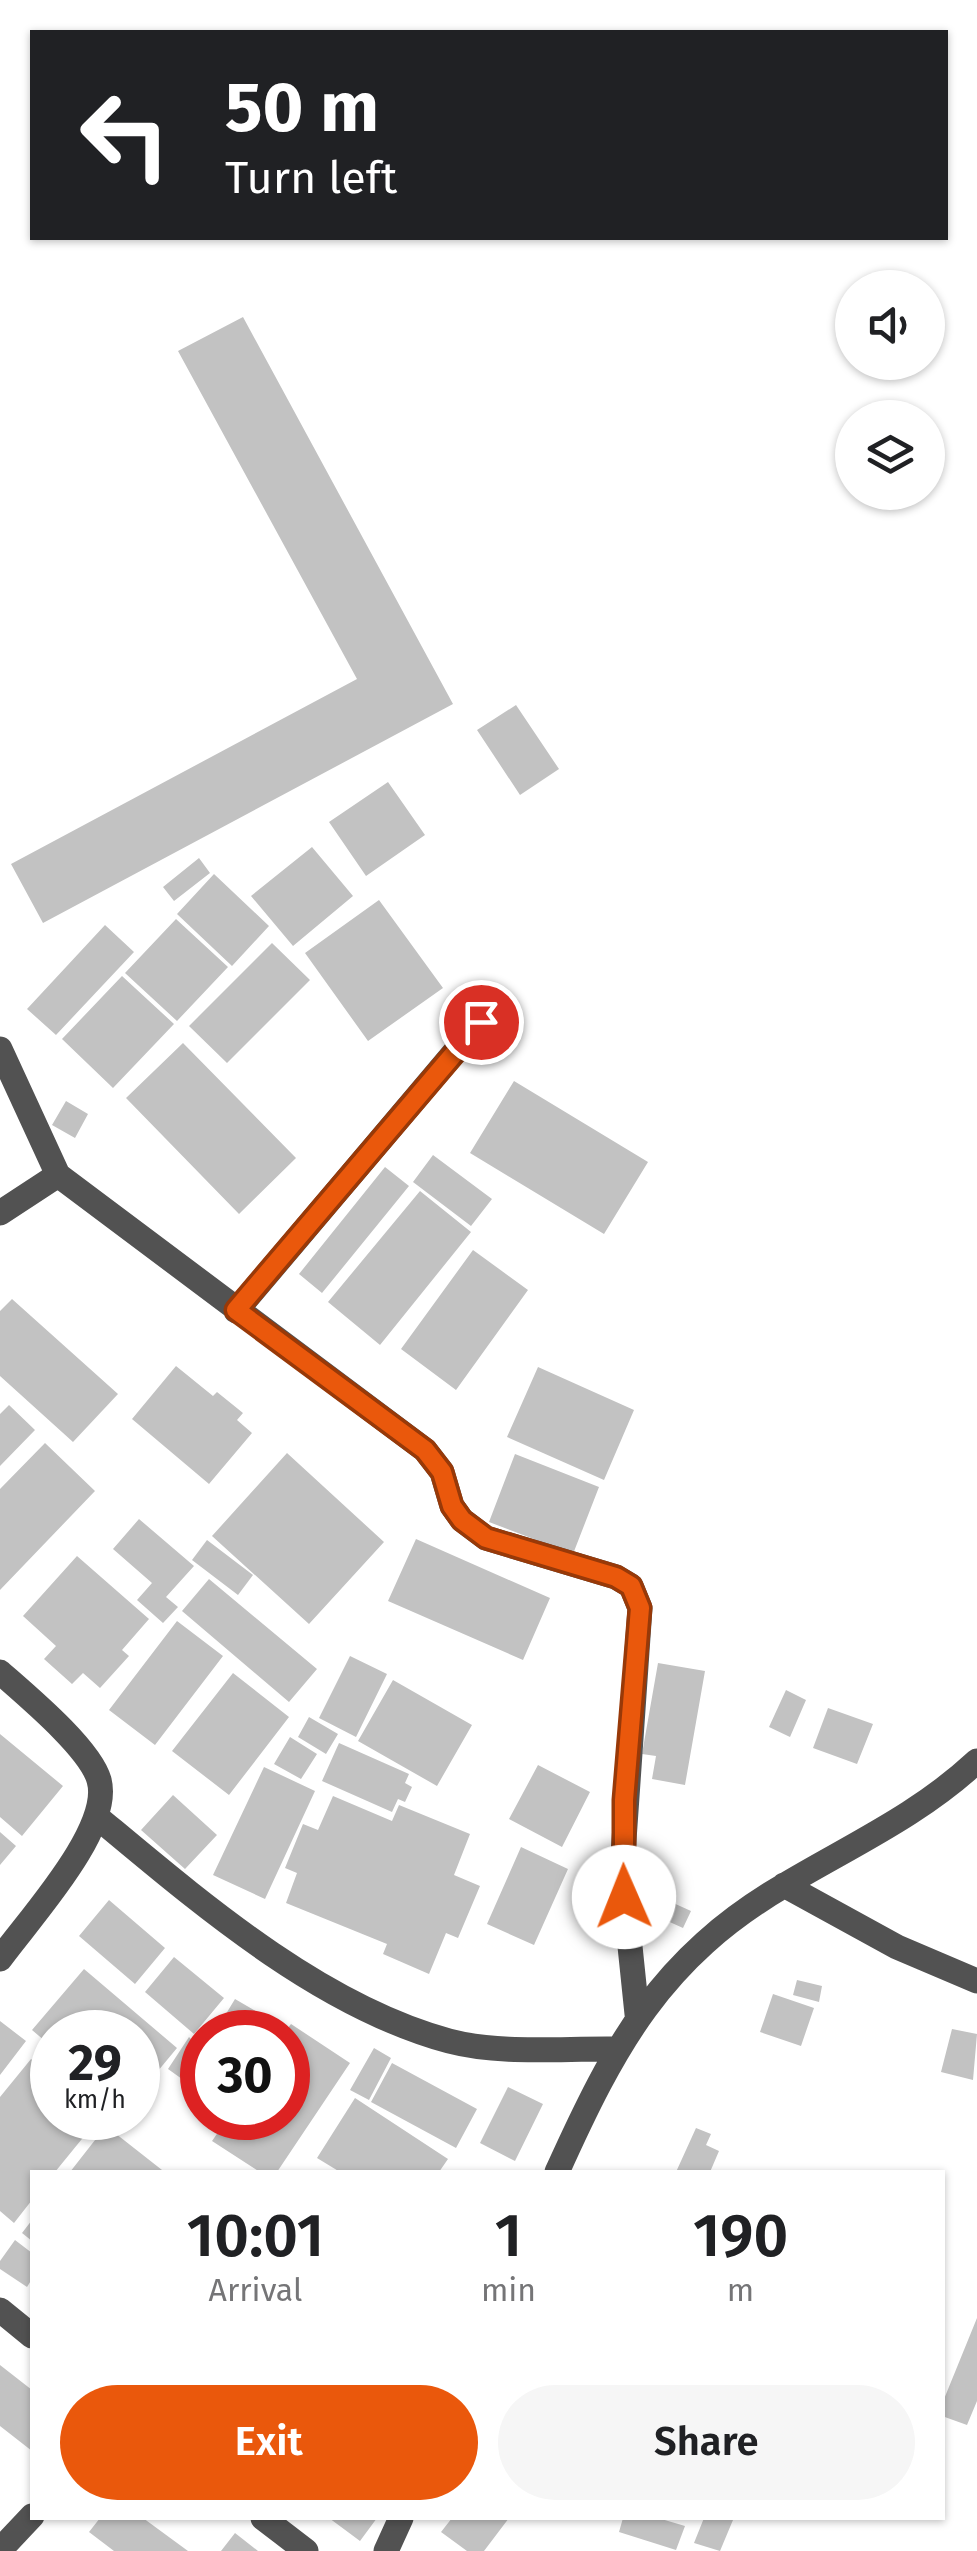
<!DOCTYPE html>
<style>
:root{--surface:#fff;--page:#f6f6f6;--text:#202124;--muted:#757577;--accent:#ea580c}
body{margin:0;font-family:"Fira Sans",sans-serif;background:var(--page);color:var(--text);height:100vh;display:flex;flex-direction:column;font-size:38px;white-space:nowrap}
*{box-sizing:border-box;margin:0}
p{font-size:32px;color:var(--muted)}
.icon{flex:none;width:55px;height:55px;fill:none;stroke:currentColor;stroke-width:2;stroke-linecap:round;stroke-linejoin:round}
.map{position:relative;flex:1;overflow:hidden}
.drawer{position:absolute;left:30px;top:2170px;width:915px;height:350px;display:flex;flex-direction:column;background:var(--surface);border-radius:0px;box-shadow:0 2px 8px #0004}
.drawer>*{flex:none}
.top-card{position:absolute;left:30px;top:30px;width:918px;height:210px;border-radius:0px;box-shadow:0 2px 8px #0004;background:#202124;color:#fff;overflow:hidden}
.controls{position:absolute;left:835px;top:270px;display:grid;gap:20px}
.controls a{display:grid;place-items:center;width:110px;height:110px;border-radius:50%;background:var(--surface);box-shadow:0 2px 8px #0004;font-size:50px}
.speed{position:absolute;left:30px;top:2010px;display:flex;gap:20px;font-size:50px;font-weight:700;text-align:center}
.speed>*{display:grid;place-content:center;width:130px;height:130px;border-radius:50%;background:var(--surface);box-shadow:0 2px 8px #0004;line-height:1}
.speed small{font-size:25px;font-weight:400}
.speed .limit{border:15px solid #d22;background:#fff;color:#111}
.pin{position:absolute;display:grid;place-items:center;width:85px;height:85px;color:#fff;margin:-42px;border:5px solid #fff;border-radius:50%;box-shadow:0 2px 10px #0007}
.me{position:absolute;width:110px;margin:-55px;rotate:359deg;stroke-linejoin:round;filter:drop-shadow(0 0 8px #0008)}
.turn{display:flex;align-items:center;gap:35px;height:210px;padding:0 30px;font-size:45px}
.turn .icon{width:130px;height:130px;stroke-width:2.5}
.turn b{display:block;font-size:70px;line-height:85px}
.eta{display:flex;justify-content:space-evenly;align-items:center;height:170px;text-align:center}
.eta b{font-size:60px;font-weight:600;line-height:70px}
.button{display:flex;gap:20px;margin-top:auto;padding:20px 30px}
.button a{flex:1;height:115px;border-radius:60px;background:var(--accent);color:#fff;font-size:40px;font-weight:600;line-height:115px;text-align:center}
.button a+a{background:var(--page);color:var(--text)}
.map>svg:first-child{display:block}
.building{fill:#c2c2c2}
.lines{fill:none;stroke-linecap:round;stroke-linejoin:round}
.minor{stroke:#525252;stroke-width:25}
.route-casing{stroke:#983908;stroke-width:25}
.route{stroke:#ea580c;stroke-width:18}
</style>
<div class="map">
<svg width="977" height="2551" viewBox="0 0 977 2551">
<rect width="100%" height="100%" fill="#fff"/>
<path class="building" d="M 243,317 L 453,704 L 43,923 L 11,864 L 357,679 L 178,351 Z
M 516,705 L 559,769 L 520,795 L 477,730 Z
M 388,782 L 425,835 L 366,876 L 329,822 Z
M 312,847 L 353,896 L 293,946 L 251,896 Z
M 199,858 L 210,873 L 174,901 L 163,887 Z
M 214,874 L 269,926 L 232,966 L 177,914 Z
M 379,900 L 443,988 L 368,1041 L 305,953 Z
M 176,919 L 228,967 L 177,1021 L 125,973 Z
M 105,925 L 134,952 L 56,1035 L 27,1009 Z
M 272,943 L 310,980 L 227,1063 L 189,1026 Z
M 122,976 L 174,1024 L 113,1088 L 62,1039 Z
M 183,1043 L 296,1158 L 239,1214 L 126,1098 Z
M 514,1081 L 648,1162 L 604,1234 L 470,1153 Z
M 66,1101 L 88,1114 L 75,1138 L 52,1125 Z
M 433,1155 L 492,1199 L 471,1226 L 413,1182 Z
M 385,1167 L 409,1186 L 322,1293 L 299,1274 Z
M 420,1191 L 471,1232 L 380,1345 L 328,1302 Z
M 473,1250 L 528,1290 L 456,1390 L 401,1349 Z
M 12,1299 L 118,1394 L 73,1442 L 0,1376 L 0,1311 Z
M 176,1366 L 213,1396 L 217,1392 L 243,1413 L 237,1420 L 252,1433 L 209,1484 L 132,1419 Z
M 538,1367 L 634,1410 L 604,1480 L 507,1437 Z
M 9,1405 L 35,1430 L 0,1466 L 0,1414 Z
M 45,1443 L 95,1491 L 0,1590 L 0,1489 Z
M 287,1453 L 384,1542 L 309,1624 L 212,1536 Z
M 515,1454 L 599,1487 L 573,1554 L 489,1522 Z
M 139,1519 L 194,1566 L 166,1597 L 178,1607 L 163,1623 L 137,1600 L 152,1583 L 113,1549 Z
M 416,1539 L 550,1598 L 523,1660 L 388,1601 Z
M 207,1540 L 253,1575 L 238,1595 L 192,1560 Z
M 77,1556 L 149,1619 L 122,1650 L 129,1656 L 100,1688 L 83,1673 L 72,1684 L 44,1659 L 56,1646 L 23,1616 Z
M 209,1579 L 317,1669 L 289,1702 L 182,1611 Z
M 177,1621 L 223,1656 L 155,1745 L 109,1710 Z
M 350,1656 L 387,1674 L 356,1737 L 319,1718 Z
M 658,1663 L 705,1671 L 685,1785 L 652,1779 L 656,1756 L 642,1754 Z
M 233,1673 L 289,1717 L 229,1795 L 172,1751 Z
M 393,1680 L 472,1725 L 437,1786 L 358,1741 Z
M 786,1690 L 806,1700 L 790,1737 L 769,1727 Z
M 828,1708 L 873,1724 L 857,1764 L 813,1748 Z
M 309,1717 L 338,1734 L 326,1754 L 298,1737 Z
M 0,1734 L 63,1786 L 22,1836 L 0,1817 Z
M 290,1737 L 317,1754 L 301,1779 L 274,1764 Z
M 339,1743 L 409,1774 L 405,1783 L 412,1787 L 405,1802 L 398,1799 L 392,1812 L 322,1781 Z
M 538,1765 L 590,1792 L 562,1847 L 509,1819 Z
M 264,1767 L 315,1791 L 265,1899 L 213,1875 Z
M 173,1795 L 217,1835 L 185,1869 L 141,1830 Z
M 333,1796 L 392,1821 L 399,1805 L 470,1834 L 454,1875 L 480,1886 L 458,1938 L 446,1933 L 429,1974 L 383,1954 L 387,1944 L 286,1903 L 297,1873 L 285,1868 L 303,1824 L 318,1830 Z
M 0,1832 L 16,1846 L 0,1865 Z
M 521,1847 L 568,1869 L 534,1945 L 487,1924 Z
M 660,1897 L 691,1911 L 683,1928 L 652,1914 Z
M 109,1900 L 165,1948 L 135,1984 L 79,1936 Z
M 174,1957 L 224,1998 L 194,2034 L 145,1992 Z
M 84,1969 L 177,2048 L 138,2095 L 138,2032 L 52,2032 L 52,2047 L 32,2030 Z
M 797,1980 L 822,1986 L 819,2002 L 793,1995 Z
M 773,1994 L 814,2008 L 801,2046 L 760,2032 Z
M 235,1999 L 281,2026 L 277,2032 L 215,2032 Z
M 0,2021 L 26,2041 L 0,2075 Z
M 291,2024 L 350,2063 L 277,2172 L 260,2172 L 212,2141 L 228,2118 L 288,2118 L 285,2032 Z
M 952,2029 L 977,2034 L 973,2080 L 941,2072 Z
M 189,2037 L 202,2050 L 182,2079 L 168,2069 Z
M 374,2048 L 391,2058 L 369,2100 L 350,2090 Z
M 31,2059 L 52,2076 L 52,2118 L 99,2118 L 55,2172 L 32,2172 L 32,2200 L 14,2223 L 0,2211 L 0,2097 Z
M 392,2063 L 477,2109 L 456,2148 L 371,2102 Z
M 508,2087 L 543,2104 L 515,2161 L 480,2143 Z
M 355,2098 L 448,2159 L 439,2172 L 340,2172 L 317,2158 Z
M 106,2126 L 162,2170 L 160,2172 L 70,2172 Z
M 696,2128 L 711,2134 L 706,2145 L 719,2151 L 710,2172 L 676,2172 Z
M 32,2220 L 32,2241 L 22,2233 Z
M 15,2240 L 32,2253 L 32,2279 L 27,2287 L 0,2269 L 0,2261 Z
M 977,2318 L 977,2401 L 967,2425 L 942,2416 L 942,2404 Z
M 0,2365 L 32,2390 L 32,2451 L 0,2426 Z
M 100,2518 L 143,2518 L 188,2551 L 114,2551 L 89,2532 Z
M 329,2518 L 377,2518 L 360,2541 Z
M 452,2518 L 509,2518 L 484,2551 L 467,2551 L 441,2532 Z
M 623,2518 L 658,2518 L 685,2526 L 676,2550 L 619,2532 Z
M 704,2518 L 733,2520 L 720,2551 L 694,2543 Z
M 235,2533 L 258,2551 L 221,2551 Z"/>
<g class="lines">
<path class="minor" d="M 0,1049 L 58,1175 L 425,1450 L 442,1472 L 452,1506 L 462,1520 L 486,1538 L 616,1577 L 631,1586 L 640,1608 L 622,1869 L 637,2014
M 0,1213 L 58,1175
M 236,1311 L 481,1021
M 0,1672 C 26,1695 90,1748 99,1780 C 113,1829 28,1920 0,1959
M 97,1817 C 198,1901 319,2006 449,2041 C 502,2055 562,2048 617,2049
M 784,1885 L 897,1947 L 977,1981
M 557,2172 C 614,2046 660,1958 785,1885 C 852,1845 919,1815 977,1761
M 0,2310 L 32,2336
M 263,2518 L 306,2551
M 0,2550 L 32,2516
M 386,2551 L 401,2518"/>
</g>
<g class="lines">
<g class="route-casing">
<path id="route" d="M 481,1022 L 236,1310 L 425,1450 L 442,1472 L 452,1506 L 462,1520 L 486,1538 L 616,1577 L 631,1586 L 640,1608 L 624,1800 L 624,1897"/>
</g>
<use href="#route" class="route"/>
</g>
</svg>
<div class="controls">
<a><svg class="icon" aria-label="sound" viewBox="0 0 24 24"><path d="M4 9h4l5-4v14l-5-4H4zM17 9q2 3 0 6"/></svg></a>
<a><svg class="icon" aria-label="layers" viewBox="0 0 24 24"><path d="M12 4l9 5-9 5-9-5zM3 14l9 5 9-5"/></svg></a>
</div>
<div class="speed"><div>29<small>km/h</small></div><div class="limit">30</div></div>
<div class="pin" style="left:481px;top:1022px;background:#d93025"><svg class="icon" aria-label="arrive" viewBox="0 0 24 24"><path d="M6 21V4h12l-3 4 3 4H6"/></svg></div>
<svg class="me" style="left:624px;top:1897px" viewBox="-20 -20 40 40"><circle r="19" fill="#fff"/><path d="M0-13L10 11 0 6-10 11z" fill="#ea580c"/></svg>
<div class="top-card">
<div class="turn"><svg class="icon" aria-label="left" viewBox="0 0 24 24"><path d="M17 20v-9H6M10 6l-5 5 5 5"/></svg><div><b>50 m</b>Turn left</div></div>
</div>
<section class="drawer">
<div class="eta">
<div><b>10:01</b><p>Arrival</p></div>
<div><b>1</b><p>min</p></div>
<div><b>190</b><p>m</p></div>
</div>
<div class="button"><a>Exit</a><a>Share</a></div>
</section>
</div>
